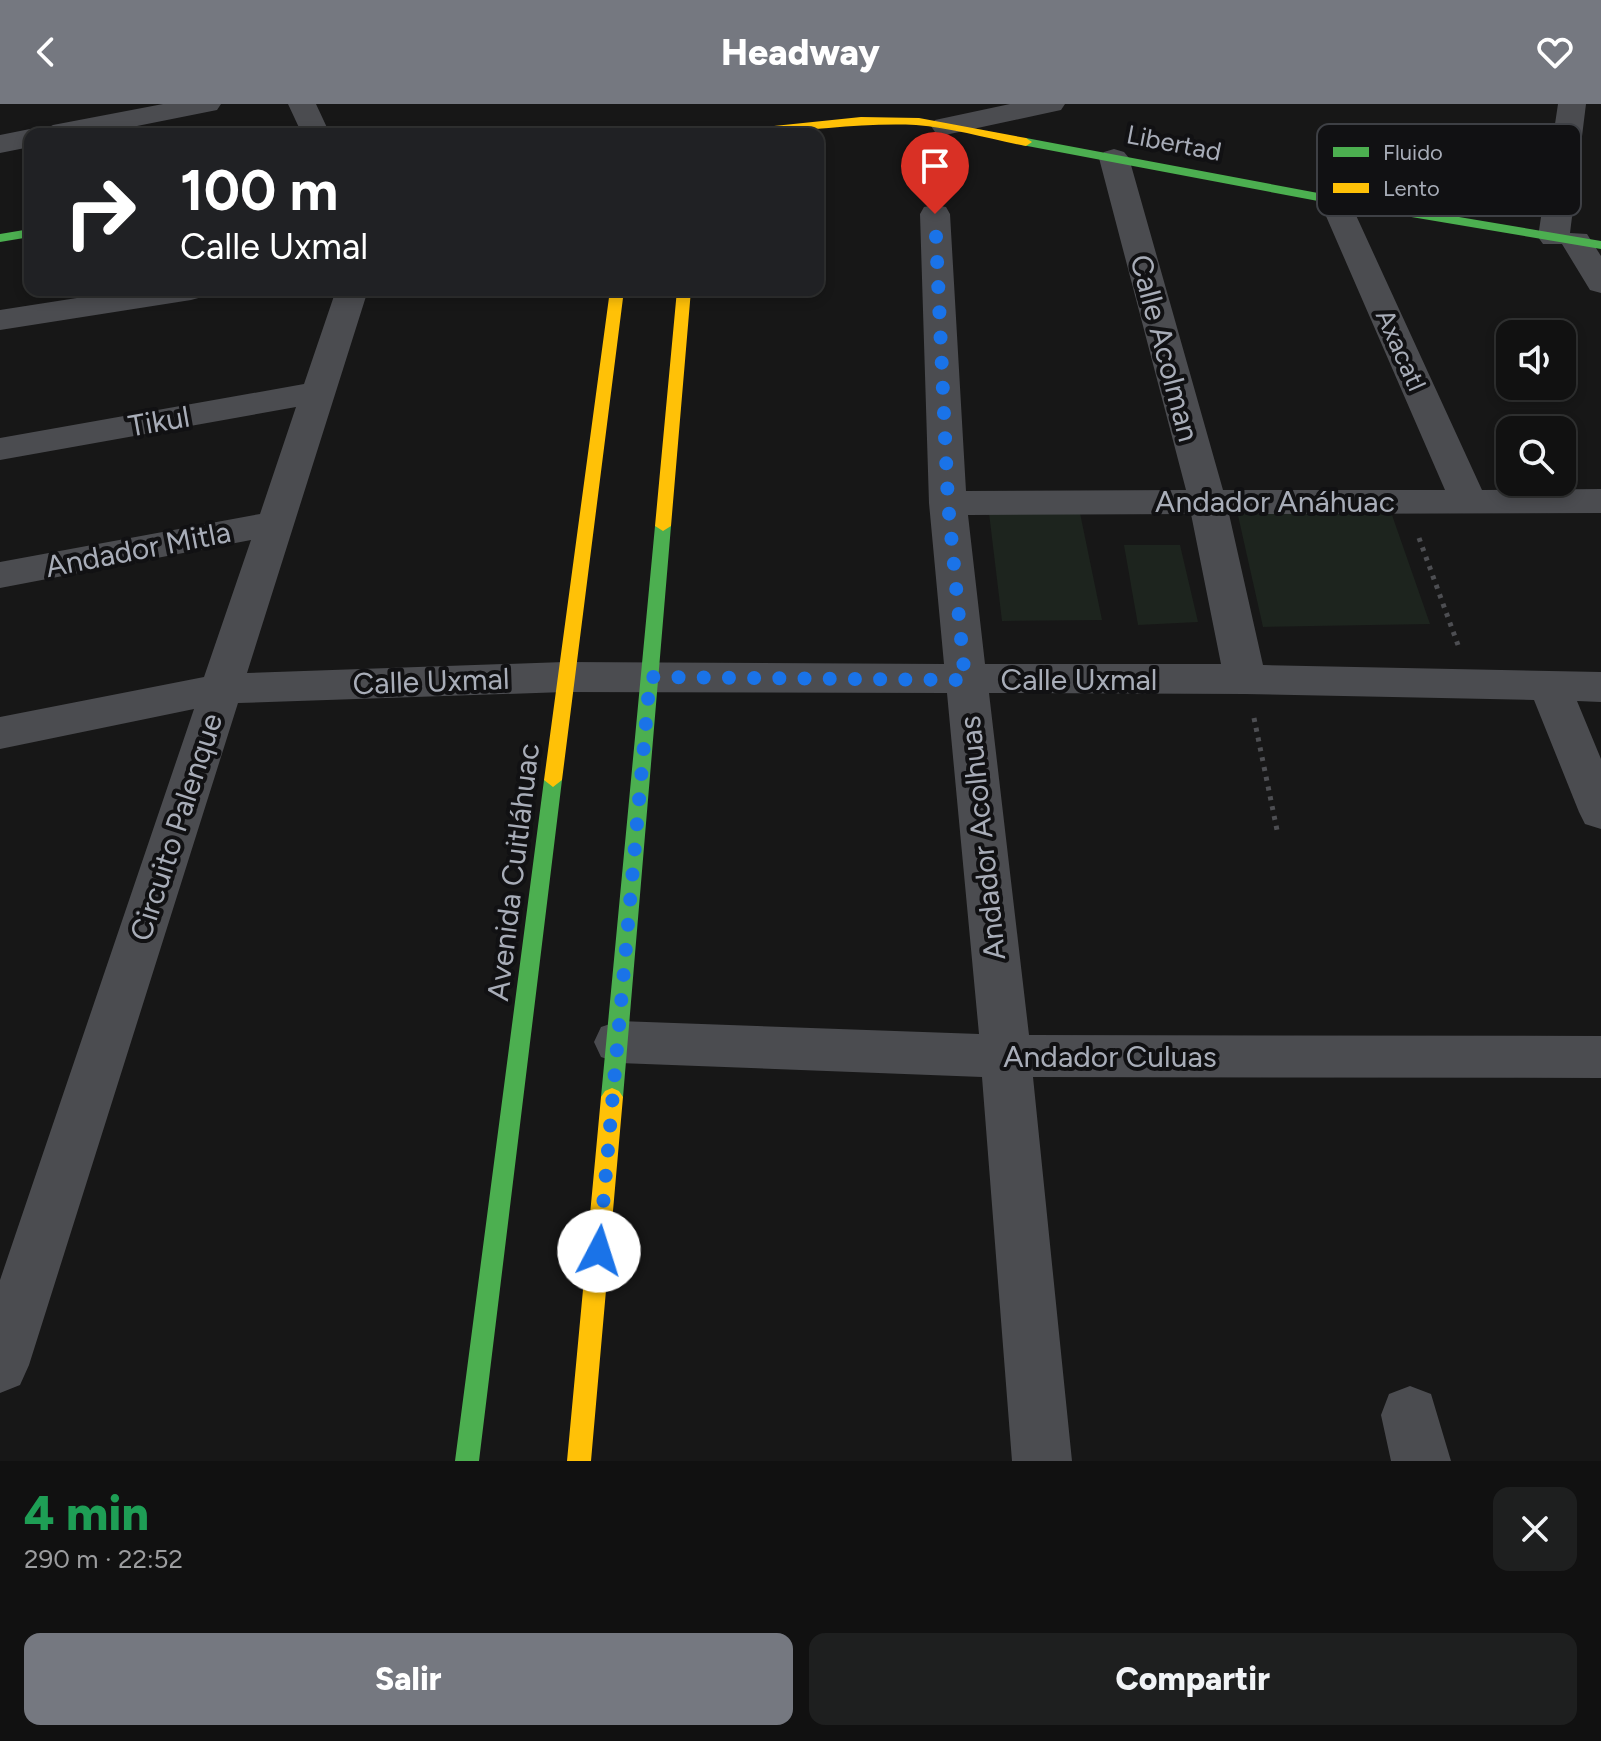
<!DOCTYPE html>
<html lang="es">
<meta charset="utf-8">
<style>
:root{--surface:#111;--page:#1e1f1f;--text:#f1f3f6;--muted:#9c9d9f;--line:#303131;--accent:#757880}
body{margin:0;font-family:Figtree,sans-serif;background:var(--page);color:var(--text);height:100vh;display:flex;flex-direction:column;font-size:30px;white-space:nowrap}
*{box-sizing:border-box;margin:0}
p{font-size:26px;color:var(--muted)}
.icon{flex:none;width:44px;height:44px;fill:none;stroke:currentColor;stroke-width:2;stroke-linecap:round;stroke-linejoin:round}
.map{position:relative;height:1357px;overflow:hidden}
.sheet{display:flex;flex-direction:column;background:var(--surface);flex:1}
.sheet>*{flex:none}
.hud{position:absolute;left:24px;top:24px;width:800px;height:168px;border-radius:16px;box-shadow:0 4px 12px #0003,0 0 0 2px var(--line);background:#202124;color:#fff;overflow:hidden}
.tools{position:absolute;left:1496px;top:216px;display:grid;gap:16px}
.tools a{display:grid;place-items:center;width:80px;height:80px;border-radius:16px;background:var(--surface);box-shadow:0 4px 12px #0003,0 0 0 2px var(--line);font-size:40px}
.pin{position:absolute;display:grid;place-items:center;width:68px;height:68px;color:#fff;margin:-82px -34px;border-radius:50% 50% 50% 0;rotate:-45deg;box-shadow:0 0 8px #0007}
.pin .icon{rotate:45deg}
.me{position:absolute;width:88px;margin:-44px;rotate:5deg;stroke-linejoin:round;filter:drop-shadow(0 0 6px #0008)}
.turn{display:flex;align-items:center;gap:28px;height:168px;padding:0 24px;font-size:36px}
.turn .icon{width:104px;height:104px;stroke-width:2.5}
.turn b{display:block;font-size:56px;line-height:68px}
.round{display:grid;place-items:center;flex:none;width:84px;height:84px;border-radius:16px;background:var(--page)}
.overview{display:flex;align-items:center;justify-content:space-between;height:136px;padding:0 24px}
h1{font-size:48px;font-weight:800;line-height:60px;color:#1e9e55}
.cta{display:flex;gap:16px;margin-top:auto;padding:16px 24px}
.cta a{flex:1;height:92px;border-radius:16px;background:var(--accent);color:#fff;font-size:32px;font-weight:800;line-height:92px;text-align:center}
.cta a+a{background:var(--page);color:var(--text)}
header{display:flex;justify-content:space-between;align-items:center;height:104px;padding:0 24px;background:var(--accent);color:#fff;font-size:36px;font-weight:800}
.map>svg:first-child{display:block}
.green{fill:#1d241e}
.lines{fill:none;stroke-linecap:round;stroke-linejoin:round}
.path{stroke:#4d4e52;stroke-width:5;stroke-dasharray:4 6;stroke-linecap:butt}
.street{fill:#4b4c50;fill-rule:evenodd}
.fast{fill:#4caf50;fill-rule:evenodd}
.slow{fill:#ffc107;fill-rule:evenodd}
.route{stroke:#1a73e8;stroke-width:14;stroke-dasharray:0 25.2}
.labels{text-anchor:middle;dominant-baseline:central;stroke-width:8;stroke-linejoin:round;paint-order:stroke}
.far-street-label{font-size:26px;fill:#a8adb8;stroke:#111113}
.street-label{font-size:30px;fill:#a8adb8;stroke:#111113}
.key{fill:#111113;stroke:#3e4045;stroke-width:2}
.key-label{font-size:22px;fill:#a8adb8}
</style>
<header><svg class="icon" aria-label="back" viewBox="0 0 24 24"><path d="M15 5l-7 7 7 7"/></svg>Headway<svg class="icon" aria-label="heart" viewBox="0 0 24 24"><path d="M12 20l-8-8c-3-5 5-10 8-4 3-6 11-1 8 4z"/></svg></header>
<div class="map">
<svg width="1601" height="1357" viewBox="0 0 1601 1357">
<rect width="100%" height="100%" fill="#171717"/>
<path class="green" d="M 1237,407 L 1391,408 L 1430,520 L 1263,523 Z
M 989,409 L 1080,409 L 1102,516 L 1002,517 Z
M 1124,441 L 1180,441 L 1198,518 L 1138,521 Z"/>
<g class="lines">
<path class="path" d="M 1419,434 L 1458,541
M 1254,614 L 1277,726"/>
<path class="street" d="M 163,0 L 221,0 L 217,6 L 97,30 L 30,30 L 30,43 L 0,49 L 0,31 L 30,25 L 40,28 L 53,21 Z
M 288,0 L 316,0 L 330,30 L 302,30 Z
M 1010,0 L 1065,0 L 1061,6 L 945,31 L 935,28 L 931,22 L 935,16 Z
M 1558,0 L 1586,0 L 1570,129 L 1587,130 L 1601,152 L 1601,189 L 1590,186 L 1562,140 L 1543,140 L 1538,133 Z
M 1114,45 L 1124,48 L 1129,54 L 1223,386 L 1445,386 L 1319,96 L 1323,90 L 1334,87 L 1345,90 L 1349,96 L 1482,386 L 1601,385 L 1601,409 L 1229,410 L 1263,561 L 1601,568 L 1601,598 L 1577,597 L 1601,655 L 1601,725 L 1585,720 L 1579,708 L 1534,596 L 1245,590 L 989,589 L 1029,931 L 1601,932 L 1601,974 L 1033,973 L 1072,1357 L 1012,1357 L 982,973 L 619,959 L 601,953 L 594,938 L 601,923 L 619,917 L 979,930 L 947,589 L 564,588 L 238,599 L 29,1261 L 20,1281 L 0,1289 L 0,1176 L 194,605 L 0,645 L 0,613 L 204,573 L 251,436 L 0,484 L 0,458 L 260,410 L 296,303 L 0,356 L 0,334 L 304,280 L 336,186 L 368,186 L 247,569 L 564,558 L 944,560 L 929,399 L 920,110 L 924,103 L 935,101 L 946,103 L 950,110 L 966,387 L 1186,386 L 1099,54 L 1104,48 ZM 1191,410 L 1221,560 L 985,560 L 968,411 Z
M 128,186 L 207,186 L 202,193 L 191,196 L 0,226 L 0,206 Z
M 1410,1282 L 1431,1290 L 1451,1357 L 1391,1357 L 1381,1311 L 1389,1290 Z"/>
<path class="fast" d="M 1026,34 L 1334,92 L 1601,137 L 1601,145 L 1334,100 L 1022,41 L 1020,38 Z
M 30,125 L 30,133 L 0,138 L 0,130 Z
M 663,417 L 671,422 L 623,993 L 619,999 L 612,1002 L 605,999 L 601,993 L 655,422 Z
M 553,669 L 562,676 L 479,1357 L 455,1357 L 544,676 Z"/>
<path class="slow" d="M 861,13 L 919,14 L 1026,34 L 1032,38 L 1026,42 C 990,35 952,24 916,21 C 854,18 792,30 730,30 L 736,26 Z
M 610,186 L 624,186 L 562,676 L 553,683 L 544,676 Z
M 677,186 L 691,186 L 671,422 L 663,427 L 655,422 Z
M 612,984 L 619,987 L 623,993 L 591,1357 L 567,1357 L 601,993 L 605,987 Z"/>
</g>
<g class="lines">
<path class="route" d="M 599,1147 L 650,573 L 965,576 L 948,399 L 935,110"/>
</g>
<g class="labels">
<g class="far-street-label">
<text transform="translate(1174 39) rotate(11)">Libertad</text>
<text transform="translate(1401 246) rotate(66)">Axacatl</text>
</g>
<g class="street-label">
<text transform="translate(1165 244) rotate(75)">Calle Acolman</text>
<text transform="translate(159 317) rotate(-10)">Tikul</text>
<text x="1275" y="397">Andador Anáhuac</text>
<text transform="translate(138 445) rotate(-11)">Andador Mitla</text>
<text x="1079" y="575">Calle Uxmal</text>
<text transform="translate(431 577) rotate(-2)">Calle Uxmal</text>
<text transform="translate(176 723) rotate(-72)">Circuito Palenque</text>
<text transform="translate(982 734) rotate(-96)">Andador Acolhuas</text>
<text transform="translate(513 768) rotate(-83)">Avenida Cuitláhuac</text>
<text x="1110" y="952">Andador Culuas</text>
</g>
</g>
<rect x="1317" y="20" width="264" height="92" rx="12" class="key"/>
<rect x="1333" y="43" width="36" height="10" fill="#4caf50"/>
<rect x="1333" y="79" width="36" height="10" fill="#ffc107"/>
<g class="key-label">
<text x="1383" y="56">Fluido</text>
<text x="1383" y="92">Lento</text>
</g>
</svg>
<div class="tools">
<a><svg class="icon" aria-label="sound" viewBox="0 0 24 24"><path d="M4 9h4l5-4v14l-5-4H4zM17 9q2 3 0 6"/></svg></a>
<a><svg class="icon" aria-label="search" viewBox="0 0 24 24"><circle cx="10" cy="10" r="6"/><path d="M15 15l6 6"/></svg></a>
</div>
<div class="pin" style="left:935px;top:110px;background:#d93025"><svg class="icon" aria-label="arrive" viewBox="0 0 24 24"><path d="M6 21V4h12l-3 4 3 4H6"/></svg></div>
<svg class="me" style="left:599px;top:1147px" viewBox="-20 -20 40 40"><circle r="19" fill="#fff"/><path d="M0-13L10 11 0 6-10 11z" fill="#1a73e8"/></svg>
<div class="hud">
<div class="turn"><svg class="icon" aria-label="right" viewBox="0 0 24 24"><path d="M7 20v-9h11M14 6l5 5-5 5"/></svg><div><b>100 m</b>Calle Uxmal</div></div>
</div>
</div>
<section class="sheet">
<div class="overview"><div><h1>4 min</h1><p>290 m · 22:52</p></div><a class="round"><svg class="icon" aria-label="close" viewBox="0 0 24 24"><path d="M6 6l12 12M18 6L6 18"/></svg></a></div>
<div class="cta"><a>Salir</a><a>Compartir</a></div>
</section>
